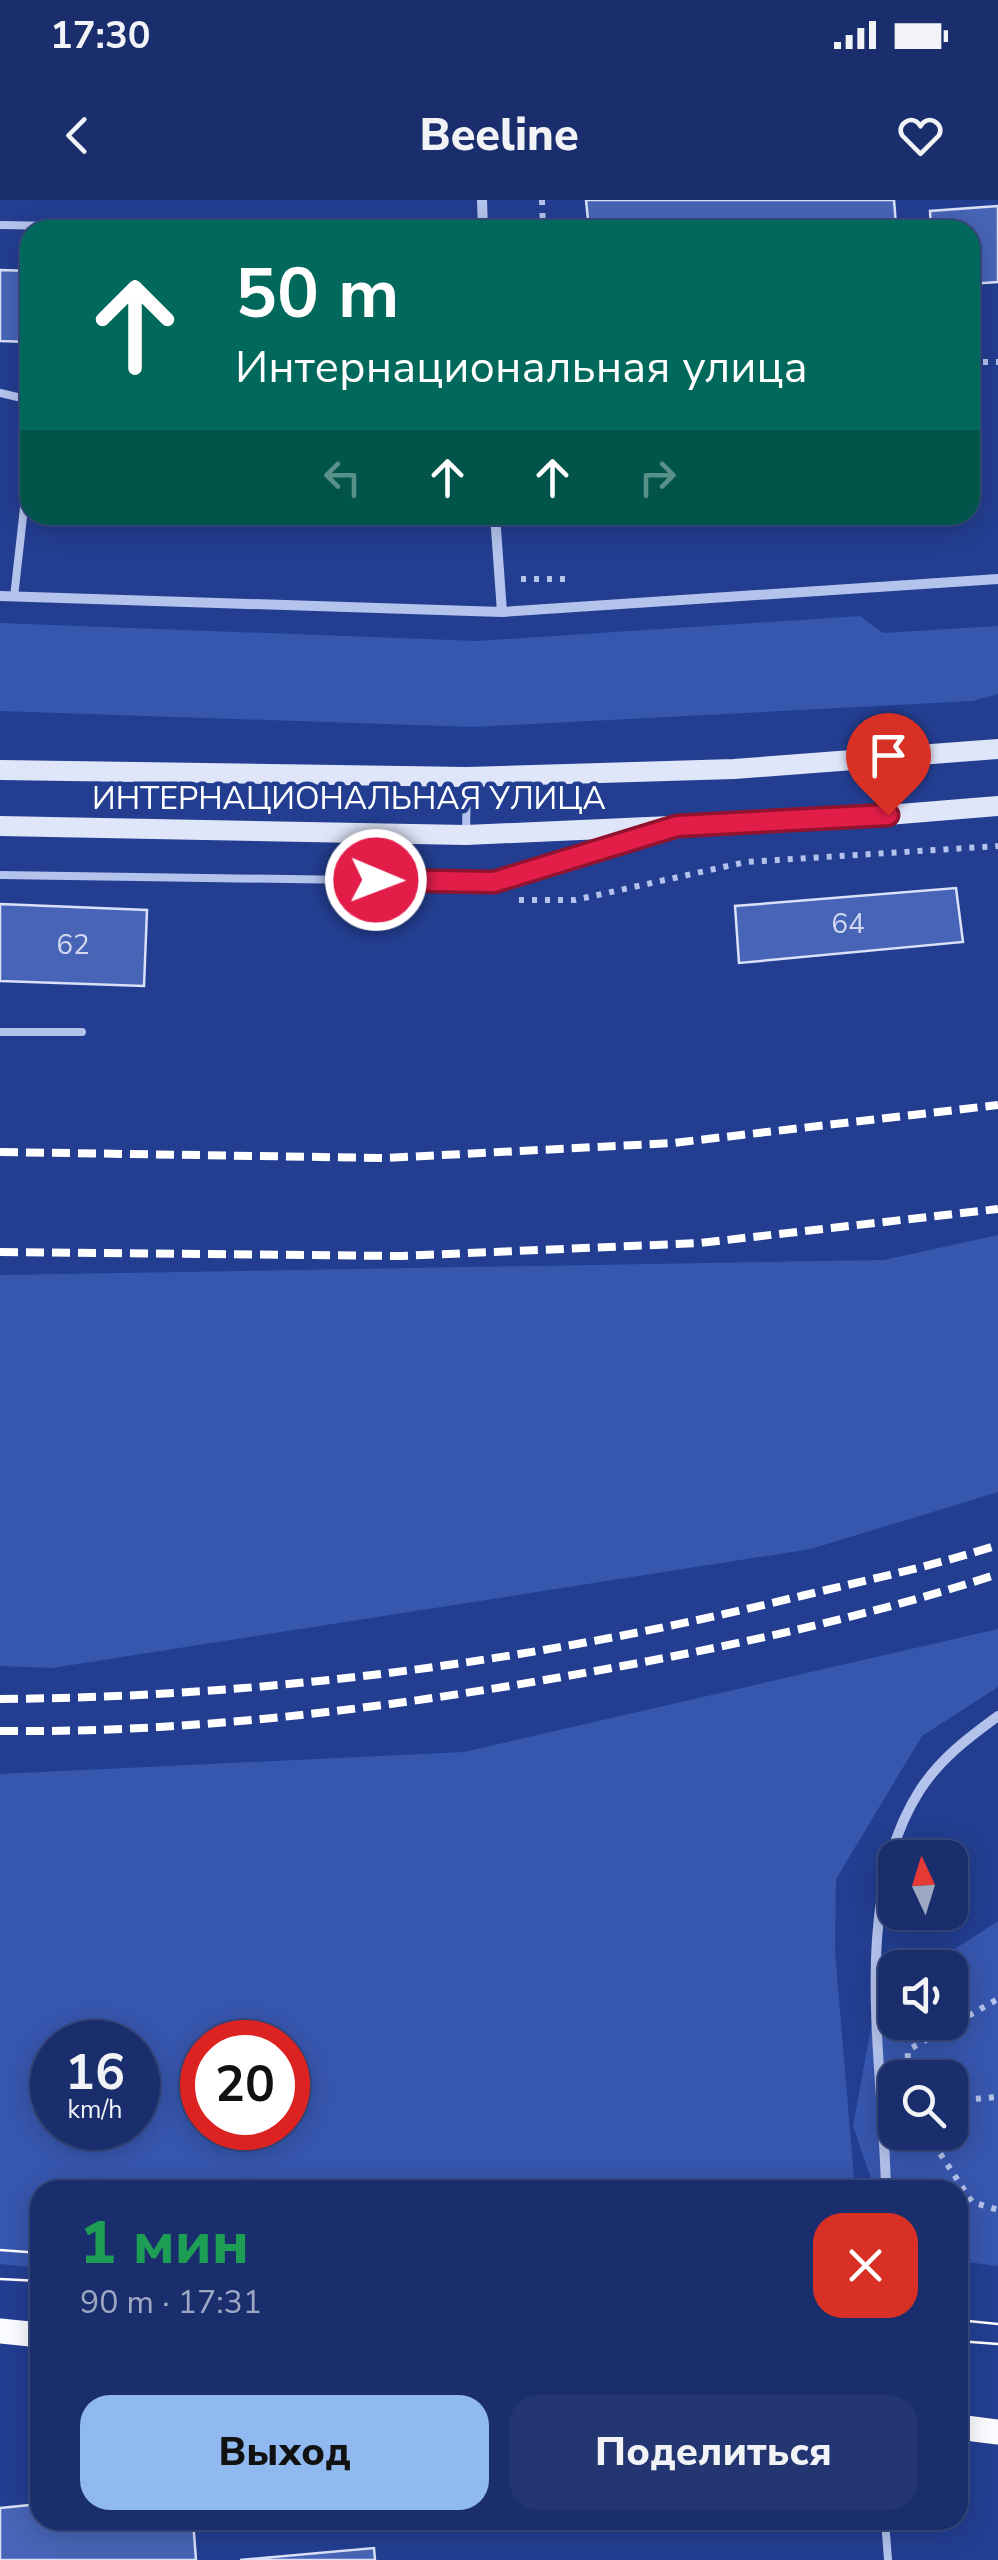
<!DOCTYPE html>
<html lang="ru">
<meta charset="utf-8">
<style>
:root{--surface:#1a2e6d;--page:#233672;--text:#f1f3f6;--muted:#9fa8c2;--line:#384a80;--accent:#90b9f0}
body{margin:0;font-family:"Nunito Sans",sans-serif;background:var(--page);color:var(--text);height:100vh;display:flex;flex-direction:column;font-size:38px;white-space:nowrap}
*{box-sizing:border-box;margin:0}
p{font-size:32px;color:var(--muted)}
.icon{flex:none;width:55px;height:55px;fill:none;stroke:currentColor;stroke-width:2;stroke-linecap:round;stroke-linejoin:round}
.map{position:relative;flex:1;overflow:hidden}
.side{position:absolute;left:30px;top:1980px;width:938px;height:350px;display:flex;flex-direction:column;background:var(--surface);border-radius:30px;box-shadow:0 5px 25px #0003,0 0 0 2px var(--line)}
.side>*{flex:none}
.top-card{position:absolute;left:20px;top:20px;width:960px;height:305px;border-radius:30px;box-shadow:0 5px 25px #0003,0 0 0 2px var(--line);background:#00695c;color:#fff;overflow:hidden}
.needle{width:65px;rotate:356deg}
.controls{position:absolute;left:878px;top:1640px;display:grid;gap:20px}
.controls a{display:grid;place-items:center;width:90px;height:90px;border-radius:20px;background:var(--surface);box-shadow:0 5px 25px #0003,0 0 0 2px var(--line);font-size:50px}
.speed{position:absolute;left:30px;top:1820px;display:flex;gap:20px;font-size:50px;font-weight:700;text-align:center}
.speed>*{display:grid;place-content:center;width:130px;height:130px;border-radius:50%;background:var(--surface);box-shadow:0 5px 25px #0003,0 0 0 2px var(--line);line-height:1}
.speed small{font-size:25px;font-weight:400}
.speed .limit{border:15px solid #d22;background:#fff;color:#111}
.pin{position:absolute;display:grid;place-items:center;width:85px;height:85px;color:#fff;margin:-102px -42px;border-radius:50% 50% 50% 0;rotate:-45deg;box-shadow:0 0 10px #0007}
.pin .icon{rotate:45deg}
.me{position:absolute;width:110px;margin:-55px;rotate:91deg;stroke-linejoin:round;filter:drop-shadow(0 0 8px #0008)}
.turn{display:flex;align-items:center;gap:35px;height:210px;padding:0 50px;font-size:45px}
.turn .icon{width:130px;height:130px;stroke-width:2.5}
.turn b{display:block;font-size:70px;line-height:85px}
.lanes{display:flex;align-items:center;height:95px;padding:0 50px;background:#0003;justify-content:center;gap:50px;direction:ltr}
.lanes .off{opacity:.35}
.round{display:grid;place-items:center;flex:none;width:105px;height:105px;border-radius:30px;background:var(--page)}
.overview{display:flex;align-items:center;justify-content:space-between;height:170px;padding:0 50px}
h1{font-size:60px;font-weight:800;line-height:75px;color:#1e9e55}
.button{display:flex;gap:20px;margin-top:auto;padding:20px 50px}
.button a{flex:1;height:115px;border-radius:30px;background:var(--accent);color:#111;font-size:40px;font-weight:800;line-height:115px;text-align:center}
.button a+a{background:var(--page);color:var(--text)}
.status{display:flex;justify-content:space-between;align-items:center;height:70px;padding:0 50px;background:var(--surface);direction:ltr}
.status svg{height:28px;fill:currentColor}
header{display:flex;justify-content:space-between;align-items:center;height:130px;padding:0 50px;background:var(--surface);font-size:45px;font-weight:800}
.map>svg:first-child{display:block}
.green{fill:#3756ae;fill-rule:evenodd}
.building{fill:#4764b6;stroke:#d9e2f9;stroke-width:2.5}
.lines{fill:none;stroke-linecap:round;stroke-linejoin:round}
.path{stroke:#b4c3ec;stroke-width:6;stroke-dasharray:5 8;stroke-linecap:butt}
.service{stroke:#b4c3ec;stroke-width:8}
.minor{stroke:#b4c3ec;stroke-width:10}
.secondary{stroke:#e0e6fa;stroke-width:20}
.primary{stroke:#fafbff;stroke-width:25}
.tram{stroke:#fff;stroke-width:2.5}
.rail{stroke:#fff;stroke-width:8;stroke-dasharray:18 8;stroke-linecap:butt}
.route-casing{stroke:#92132f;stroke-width:25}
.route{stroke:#e11d48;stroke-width:18}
.labels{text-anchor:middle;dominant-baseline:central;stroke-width:9;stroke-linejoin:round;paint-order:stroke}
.number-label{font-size:28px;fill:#d1d8ed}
.street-label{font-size:32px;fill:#fff;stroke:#233e91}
</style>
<div class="status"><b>17:30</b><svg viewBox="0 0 49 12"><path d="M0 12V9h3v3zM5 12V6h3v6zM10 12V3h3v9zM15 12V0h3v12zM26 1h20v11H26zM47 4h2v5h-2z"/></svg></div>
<header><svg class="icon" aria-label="back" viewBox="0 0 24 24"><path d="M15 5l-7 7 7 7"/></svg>Beeline<svg class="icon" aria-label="heart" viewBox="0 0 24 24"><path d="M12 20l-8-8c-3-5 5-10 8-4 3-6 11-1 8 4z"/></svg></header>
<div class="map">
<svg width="998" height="2360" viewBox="0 0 998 2360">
<rect width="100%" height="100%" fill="#233e91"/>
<path class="green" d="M 860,416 L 883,433 L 998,426 L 998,494 L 973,501 L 474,527 L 0,511 L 0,423 L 477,441 Z
M 998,1035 L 998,1292 L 811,1349 L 52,1468 L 0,1466 L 0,1075 L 884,1060 Z
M 998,1429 L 998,1487 L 922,1536 L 836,1679 L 835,1751 L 855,1990 L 40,1990 L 40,2068 L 0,2064 L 0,1574 L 464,1552 ZM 52,1842 L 138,1842 L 138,1928 L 52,1928 ZM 202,1842 L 288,1842 L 288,1928 L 202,1928 Z
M 998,1721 L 998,2066 L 958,2061 L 958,1990 L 875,1990 L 853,1926 L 876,1800 L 895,1788 L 895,1822 L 950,1822 L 950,1768 L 927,1767 ZM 895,1878 L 950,1878 L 950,1932 L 895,1932 Z"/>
<path class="building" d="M 586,0 L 894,0 L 896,25 L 831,30 L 589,30 Z
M 998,6 L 998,82 L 970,84 L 970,30 L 931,30 L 930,11 Z
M 0,70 L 30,71 L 30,142 L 0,141 Z
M 956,688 L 963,742 L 739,763 L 735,706 Z
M 0,704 L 147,710 L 144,786 L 0,781 Z
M 40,2304 L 40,2320 L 193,2320 L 196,2360 L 0,2360 L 0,2308 Z
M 374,2348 L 375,2360 L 240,2360 Z"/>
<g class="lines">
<path class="path" d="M 542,0 L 543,30
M 970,162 L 998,162
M 521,379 L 573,379
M 519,700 L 575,700 L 746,662 L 998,646
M 907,1871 L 908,1850 L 998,1799
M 950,1901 L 998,1897
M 926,1932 L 972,2002 L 998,2010"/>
<path class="service" d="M 0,25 L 302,30
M 0,193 L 30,200
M 14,397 L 30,254
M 466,633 L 467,577
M 0,675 L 494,682 L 648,635
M 0,832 L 82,832
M 885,2320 L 888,2360"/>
<path class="minor" d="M 482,0 L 483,30
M 495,315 L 502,412
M 0,396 L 502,412 L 998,379
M 886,1990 C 884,1865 849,1700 920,1590 C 940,1559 969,1537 998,1516"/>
<path class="secondary" d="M 0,570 L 467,577 L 734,569 L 998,549
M 0,626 L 466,635 L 851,618 L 998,606"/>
<path class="primary" d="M 0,2131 L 40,2135
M 958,2227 L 998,2232"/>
<path class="tram" d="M 0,2050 L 40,2053
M 0,2079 L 40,2081
M 958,2120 L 998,2124
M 958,2141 L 998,2144"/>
<path class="rail" d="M 0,952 L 386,958 L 673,943 L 998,905
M 0,1052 L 401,1056 L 700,1043 L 998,1009
M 0,1499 C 270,1497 538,1461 801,1396 C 867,1380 933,1366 998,1345
M 0,1531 C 187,1533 373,1510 556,1478 C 704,1452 855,1421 998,1374"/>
</g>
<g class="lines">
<g class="route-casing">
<path id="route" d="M 376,680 L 494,682 L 677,626 L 888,615"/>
</g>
<use href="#route" class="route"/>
</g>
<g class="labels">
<g class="number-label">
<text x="848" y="724">64</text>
<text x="73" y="745">62</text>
</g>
<g class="street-label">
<text x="349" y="598">ИНТЕРНАЦИОНАЛЬНАЯ УЛИЦА</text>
</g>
</g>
</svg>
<div class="controls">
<a><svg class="needle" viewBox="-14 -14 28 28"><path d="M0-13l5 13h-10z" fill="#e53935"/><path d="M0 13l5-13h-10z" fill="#9fa8c2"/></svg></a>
<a><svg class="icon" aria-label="sound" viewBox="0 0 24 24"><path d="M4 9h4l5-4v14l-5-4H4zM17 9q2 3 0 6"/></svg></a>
<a><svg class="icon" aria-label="search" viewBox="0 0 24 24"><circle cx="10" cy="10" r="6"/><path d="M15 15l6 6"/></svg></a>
</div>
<div class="speed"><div>16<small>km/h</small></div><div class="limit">20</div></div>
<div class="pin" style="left:888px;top:615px;background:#d93025"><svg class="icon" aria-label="arrive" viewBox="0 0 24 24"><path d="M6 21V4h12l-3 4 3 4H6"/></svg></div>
<svg class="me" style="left:376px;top:680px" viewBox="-20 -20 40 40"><circle r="17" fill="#e11d48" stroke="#fff" stroke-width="3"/><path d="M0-11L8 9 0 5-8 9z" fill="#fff"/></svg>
<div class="top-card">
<div class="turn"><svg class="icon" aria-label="ahead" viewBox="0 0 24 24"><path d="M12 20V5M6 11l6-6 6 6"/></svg><div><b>50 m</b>Интернациональная улица</div></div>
<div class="lanes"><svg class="icon off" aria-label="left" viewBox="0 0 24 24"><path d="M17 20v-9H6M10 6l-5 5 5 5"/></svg><svg class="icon" aria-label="ahead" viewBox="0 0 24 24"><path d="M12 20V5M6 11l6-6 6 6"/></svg><svg class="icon" aria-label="ahead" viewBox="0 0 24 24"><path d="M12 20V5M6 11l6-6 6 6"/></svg><svg class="icon off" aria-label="right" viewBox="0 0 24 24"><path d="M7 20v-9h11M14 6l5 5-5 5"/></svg></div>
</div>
<section class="side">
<div class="overview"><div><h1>1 мин</h1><p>90 m · 17:31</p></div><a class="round" style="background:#d93025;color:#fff"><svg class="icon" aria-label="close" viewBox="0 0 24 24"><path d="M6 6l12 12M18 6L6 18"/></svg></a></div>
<div class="button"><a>Выход</a><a>Поделиться</a></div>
</section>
</div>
